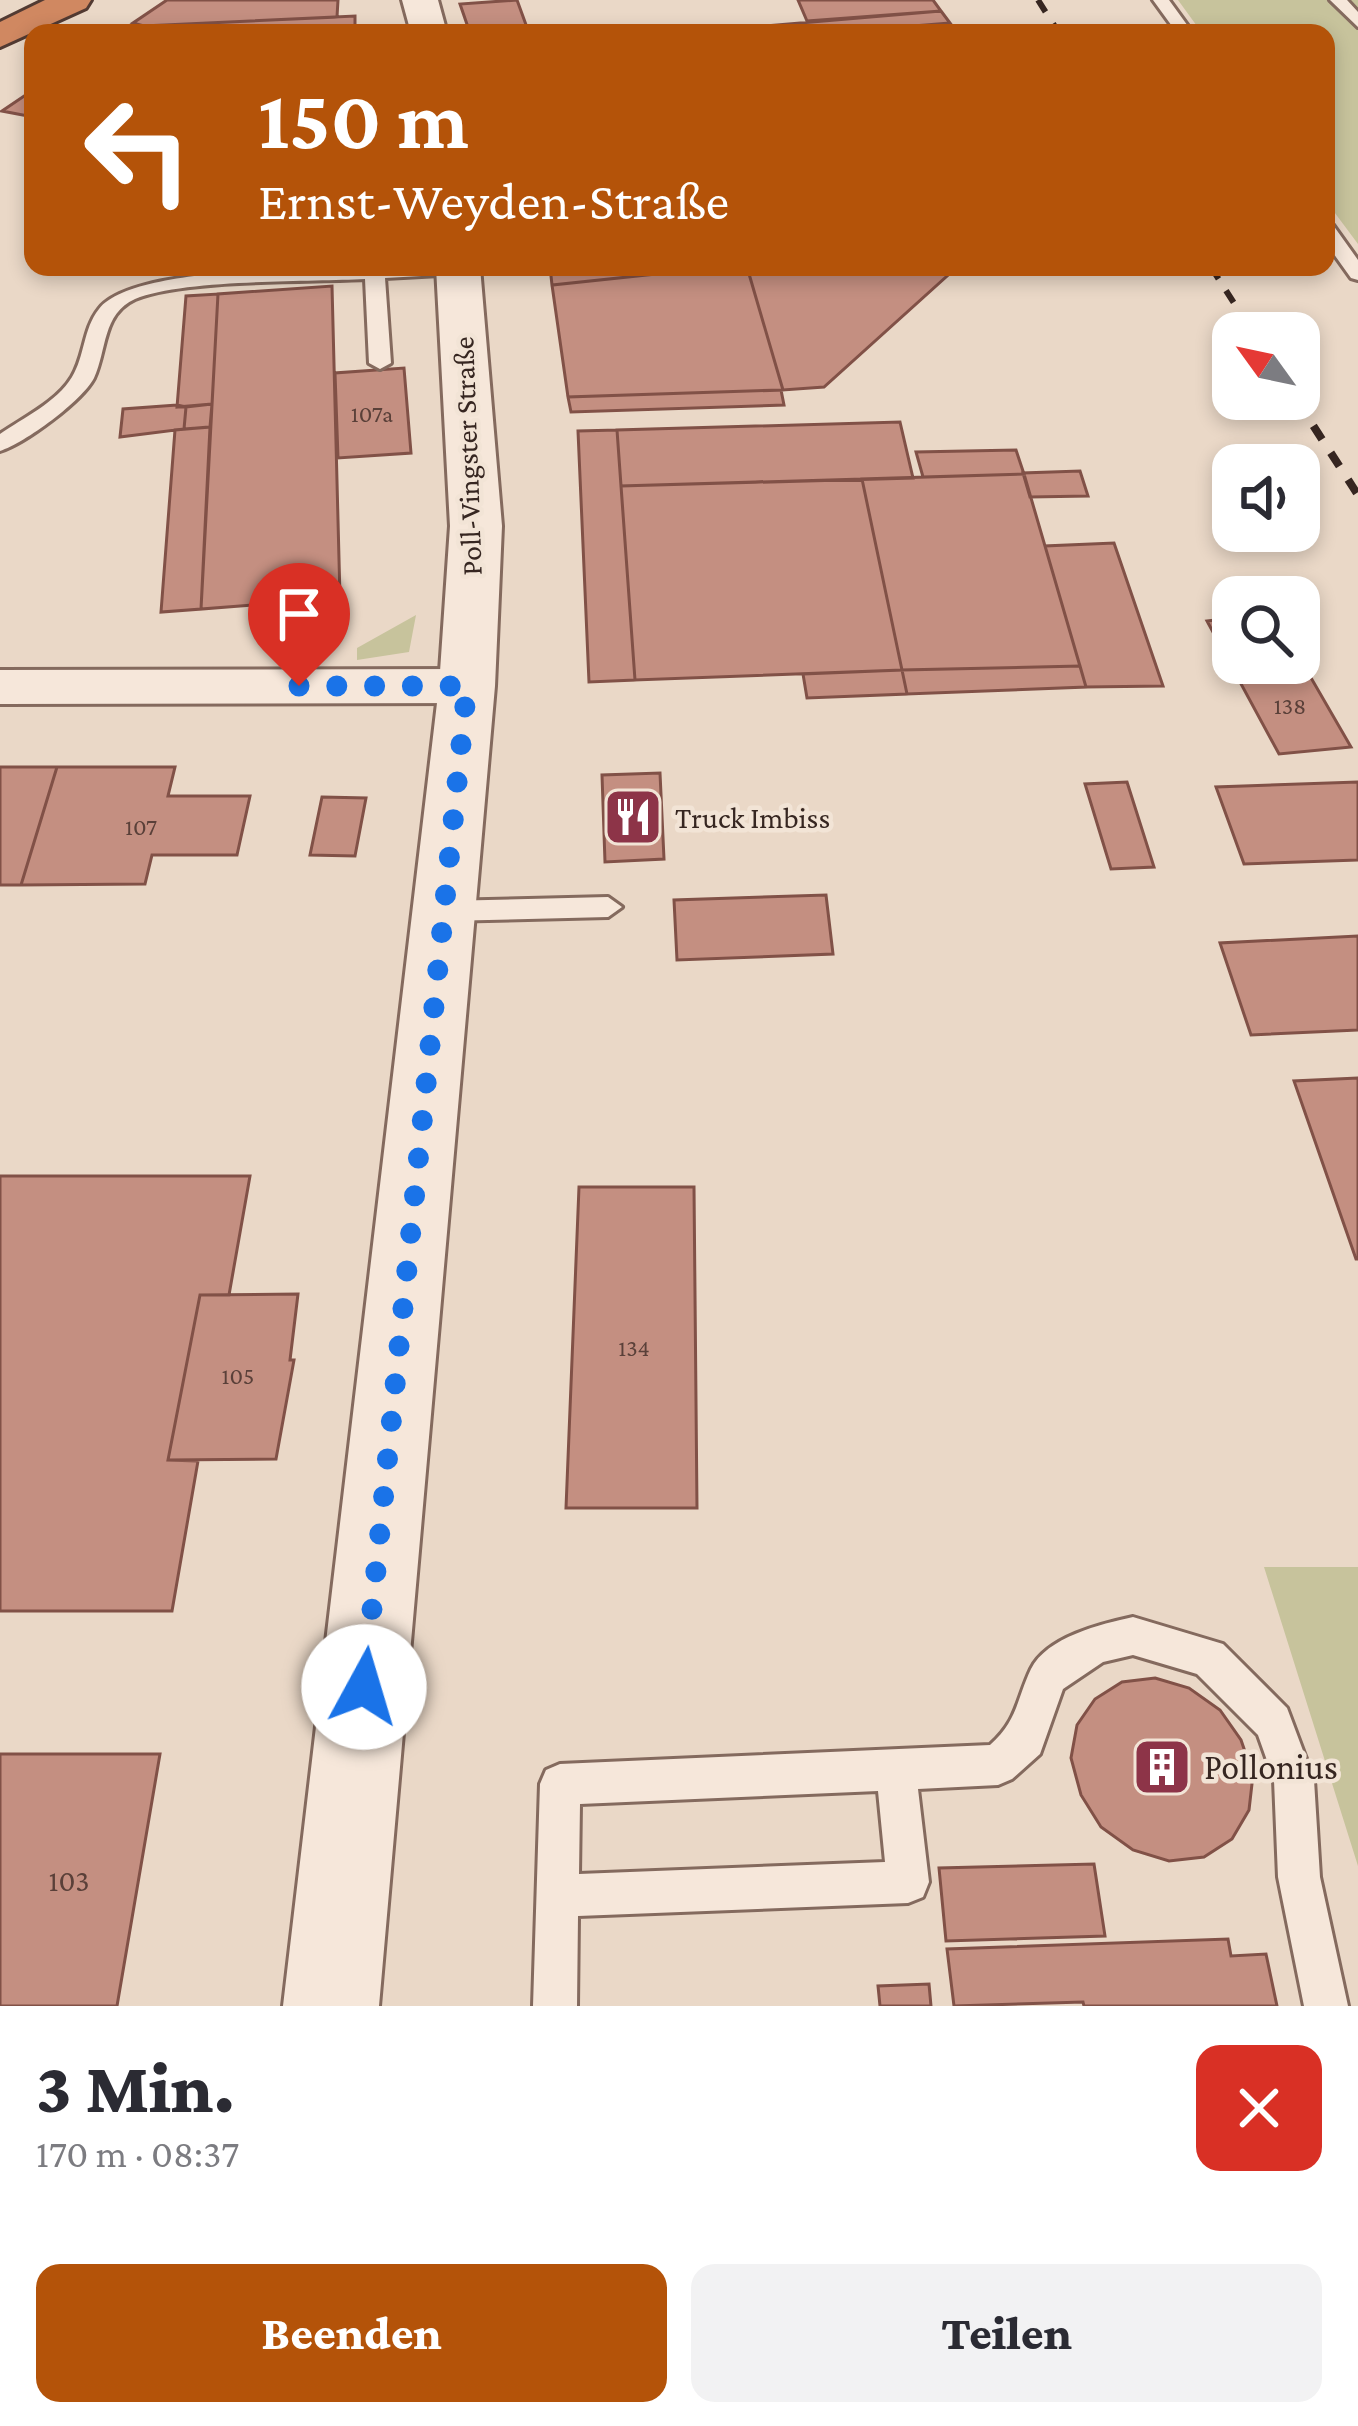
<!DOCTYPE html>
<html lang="de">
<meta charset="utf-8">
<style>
:root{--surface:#fff;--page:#f2f2f3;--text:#2b2b33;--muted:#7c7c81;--accent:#b45309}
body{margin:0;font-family:"Crimson Pro",serif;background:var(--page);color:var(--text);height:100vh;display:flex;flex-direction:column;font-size:45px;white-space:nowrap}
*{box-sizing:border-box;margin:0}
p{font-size:39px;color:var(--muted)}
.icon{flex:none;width:66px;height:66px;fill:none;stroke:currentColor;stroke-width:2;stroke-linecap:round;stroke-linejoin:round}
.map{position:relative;height:2006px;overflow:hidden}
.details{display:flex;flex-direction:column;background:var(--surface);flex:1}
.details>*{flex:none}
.guide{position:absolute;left:24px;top:24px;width:1311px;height:252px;border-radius:24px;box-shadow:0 6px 18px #0003;background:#b45309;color:#fff;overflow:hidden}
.needle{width:78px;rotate:303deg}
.fabs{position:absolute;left:1212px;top:312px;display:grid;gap:24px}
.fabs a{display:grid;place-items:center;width:108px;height:108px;border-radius:24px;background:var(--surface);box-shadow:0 6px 18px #0003;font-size:60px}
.pin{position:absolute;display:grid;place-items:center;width:102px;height:102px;color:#fff;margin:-123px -51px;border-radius:50% 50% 50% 0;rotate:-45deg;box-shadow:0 0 12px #0007}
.pin .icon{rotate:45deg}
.me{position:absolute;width:132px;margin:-66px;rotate:6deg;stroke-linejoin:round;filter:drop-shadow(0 0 9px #0008)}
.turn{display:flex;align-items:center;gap:42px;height:252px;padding:0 36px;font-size:54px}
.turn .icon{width:156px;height:156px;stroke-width:2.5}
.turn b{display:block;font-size:84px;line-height:102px}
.round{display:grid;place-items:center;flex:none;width:126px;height:126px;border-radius:24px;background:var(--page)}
.summary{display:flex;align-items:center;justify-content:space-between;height:204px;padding:0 36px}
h1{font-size:72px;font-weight:800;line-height:90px}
.cta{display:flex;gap:24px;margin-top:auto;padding:24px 36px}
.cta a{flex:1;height:138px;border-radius:24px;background:var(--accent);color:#fff;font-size:48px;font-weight:800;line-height:138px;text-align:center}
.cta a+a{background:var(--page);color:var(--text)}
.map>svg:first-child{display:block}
.green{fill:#c7c39c}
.building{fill:#c48f81;stroke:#815147;stroke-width:3}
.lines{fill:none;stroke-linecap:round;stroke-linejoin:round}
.service-casing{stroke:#846a5e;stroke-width:6}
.minor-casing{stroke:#846a5e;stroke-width:6}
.tertiary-casing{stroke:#846a5e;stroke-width:6}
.motorway-casing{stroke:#523a32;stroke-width:6}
.service{fill:#f6e7da;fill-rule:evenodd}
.minor{fill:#f6e7da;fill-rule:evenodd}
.tertiary{fill:#f6e7da;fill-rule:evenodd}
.motorway{fill:#d08861;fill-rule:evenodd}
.rail-far1{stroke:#362621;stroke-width:6;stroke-dasharray:14 14;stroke-linecap:butt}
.rail{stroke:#362621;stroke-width:8;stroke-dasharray:16 16;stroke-linecap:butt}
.route{stroke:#1a73e8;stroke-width:21;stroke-dasharray:0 37.8}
.labels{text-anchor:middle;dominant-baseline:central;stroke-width:9;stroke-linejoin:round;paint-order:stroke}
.number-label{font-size:24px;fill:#5a4039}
.street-label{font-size:30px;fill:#362621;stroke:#f2e4d6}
.poi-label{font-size:30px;fill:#362621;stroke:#f2e4d6;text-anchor:start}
.near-number-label{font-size:30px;fill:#5a4039}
.near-poi-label{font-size:36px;fill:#362621;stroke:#f2e4d6;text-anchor:start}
</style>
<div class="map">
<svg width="1358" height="2006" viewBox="0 0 1358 2006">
<rect width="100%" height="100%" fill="#ead8c7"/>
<path class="green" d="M 1178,0 L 1358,0 L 1358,244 L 1326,201 L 1326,33 L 1202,33 Z
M 416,615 L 409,652 L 357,660 L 357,648 Z
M 1264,1567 L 1358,1567 L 1358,1866 Z"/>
<path class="building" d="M 167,0 L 338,0 L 337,17 L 144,26 L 133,23 Z
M 517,0 L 529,33 L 470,33 L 460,4 Z
M 798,0 L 933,0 L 941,11 L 807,21 Z
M 941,11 L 950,23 L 827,33 L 683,33 Z
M 355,16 L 355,33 L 143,33 L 144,26 Z
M 33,90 L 33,117 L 2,111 Z
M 550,267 L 722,267 L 552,285 Z
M 722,267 L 747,267 L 783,390 L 568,397 L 552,285 Z
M 747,267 L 957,267 L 824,387 L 783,390 Z
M 332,286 L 340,598 L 201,609 L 218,294 Z
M 218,294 L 212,404 L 177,407 L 186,296 Z
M 404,368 L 411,453 L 338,458 L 335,373 Z
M 781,390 L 784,405 L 571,412 L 568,397 Z
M 212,404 L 210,427 L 184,429 L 186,407 Z
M 177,405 L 186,407 L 184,429 L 120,437 L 123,409 Z
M 900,422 L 913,478 L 621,486 L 617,430 Z
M 210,427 L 201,609 L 161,612 L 175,430 Z
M 617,430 L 635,680 L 589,682 L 578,431 Z
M 1016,450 L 1024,474 L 923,477 L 916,452 Z
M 1080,471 L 1088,496 L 1030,497 L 1023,473 Z
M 1024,474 L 1080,666 L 902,670 L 862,479 Z
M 862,479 L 902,670 L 635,680 L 621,486 Z
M 1114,543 L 1163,686 L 1086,687 L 1045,546 Z
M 1233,618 L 1233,663 L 1299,663 L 1299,657 L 1351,747 L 1279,754 L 1207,621 Z
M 1080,666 L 1086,687 L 907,694 L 902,670 Z
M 902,670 L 907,694 L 807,698 L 803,674 Z
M 0,767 L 57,767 L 21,885 L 0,885 Z
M 57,767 L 175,767 L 168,796 L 250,796 L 237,855 L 152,855 L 145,884 L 21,885 Z
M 660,773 L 664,859 L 605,862 L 602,775 Z
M 1127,782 L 1154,867 L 1111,869 L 1085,784 Z
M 1358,782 L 1358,860 L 1244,864 L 1216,787 Z
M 322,797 L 366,798 L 355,856 L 310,855 Z
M 826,895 L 833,954 L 677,960 L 674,900 Z
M 1358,936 L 1358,1030 L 1251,1035 L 1220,943 Z
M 1358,1078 L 1358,1259 L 1356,1259 L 1294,1081 Z
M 0,1176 L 250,1176 L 229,1295 L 200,1295 L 168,1460 L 198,1461 L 172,1611 L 0,1611 Z
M 579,1187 L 694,1187 L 697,1508 L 566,1508 Z
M 298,1294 L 290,1360 L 294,1360 L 276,1459 L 168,1460 L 200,1295 Z
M 1155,1678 L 1189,1688 L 1220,1710 L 1241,1740 L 1253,1775 L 1249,1810 L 1232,1839 L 1204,1857 L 1169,1861 L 1133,1850 L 1101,1827 L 1081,1795 L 1071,1758 L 1077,1725 L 1095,1699 L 1122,1682 Z
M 0,1754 L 160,1754 L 117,2006 L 0,2006 Z
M 1094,1864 L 1105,1936 L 946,1941 L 939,1868 Z
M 1228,1939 L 1231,1956 L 1266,1954 L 1277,2006 L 1084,2006 L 1083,2002 L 954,2006 L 947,1949 Z
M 929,1984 L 931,2006 L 880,2006 L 878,1986 Z"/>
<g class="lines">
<g class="service-casing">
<path id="service" d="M 1153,0 L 1169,0 L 1193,33 L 1177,33 Z
M 1330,0 L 1347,0 L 1358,12 L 1358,27 Z
M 1326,223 L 1333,225 L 1358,260 L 1358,280 L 1351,278 L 1326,243 Z
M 366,267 L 468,268 L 458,274 L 385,278 L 391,363 L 380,369 L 369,363 L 365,279 C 308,282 183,279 135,299 C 102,314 107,350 94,378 C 82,401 25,443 0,451 L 0,434 C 23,418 57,402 72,377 C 85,356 83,329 99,309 C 132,266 310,270 366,267 Z
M 608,897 L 622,907 L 608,917 L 444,921 L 430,911 L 444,901 Z
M 1133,1617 L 1223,1644 L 1287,1708 L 1314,1780 L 1320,1877 L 1348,2006 L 1304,2006 L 1278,1877 L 1274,1780 L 1258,1735 L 1197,1674 L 1133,1655 L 1103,1662 L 1063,1689 L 1040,1754 L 1012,1779 L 998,1785 L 918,1789 L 929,1882 L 923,1897 L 908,1903 L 578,1916 L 577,2006 L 533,2006 L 540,1784 L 546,1770 L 560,1764 L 990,1745 C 1018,1720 1016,1701 1031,1669 C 1047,1637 1101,1624 1133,1617 ZM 878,1791 L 885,1862 L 579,1874 L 580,1804 Z"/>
</g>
<g class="minor-casing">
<path id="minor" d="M 467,669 L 486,674 L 494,686 L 486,698 L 467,703 L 0,704 L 0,670 Z"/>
</g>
<g class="tertiary-casing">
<path id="tertiary" d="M 402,0 L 438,0 L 447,33 L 411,33 Z
M 436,267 L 480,267 L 502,526 L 495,686 L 379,2006 L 283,2006 L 439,686 L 450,526 Z"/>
</g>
<g class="motorway-casing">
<path id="motorway" d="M 45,0 L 91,0 L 86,8 L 0,47 L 0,22 Z"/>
</g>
<use href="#service" class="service"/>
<use href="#minor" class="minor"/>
<use href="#tertiary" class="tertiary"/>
<use href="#motorway" class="motorway"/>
<path class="rail-far1" d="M 1038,0 L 1059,33
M 1211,267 L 1253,333"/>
<path class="rail" d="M 1296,399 L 1358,495"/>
</g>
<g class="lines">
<path class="route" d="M 299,686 L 467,686 L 364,1687"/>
</g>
<defs>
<g id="restaurant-square" transform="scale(3)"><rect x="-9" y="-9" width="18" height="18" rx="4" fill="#8d3448" stroke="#f2e4d6"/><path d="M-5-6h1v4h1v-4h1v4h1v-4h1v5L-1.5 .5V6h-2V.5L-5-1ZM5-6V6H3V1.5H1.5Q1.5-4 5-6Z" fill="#fff"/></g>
<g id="building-square" transform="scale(3)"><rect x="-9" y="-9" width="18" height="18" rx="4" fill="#8d3448" stroke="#f2e4d6"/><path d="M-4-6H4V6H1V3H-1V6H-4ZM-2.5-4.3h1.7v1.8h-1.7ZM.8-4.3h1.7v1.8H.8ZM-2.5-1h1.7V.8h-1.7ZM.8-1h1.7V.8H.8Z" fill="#fff"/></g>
</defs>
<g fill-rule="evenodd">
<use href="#restaurant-square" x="633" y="817"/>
<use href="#building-square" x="1162" y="1767"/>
</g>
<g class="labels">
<g class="number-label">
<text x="372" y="413">107a</text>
<text x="1290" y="705">138</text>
<text x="141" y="826">107</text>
<text x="634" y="1347">134</text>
<text x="238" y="1375">105</text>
</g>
<g class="street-label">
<text transform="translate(467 456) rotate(-92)">Poll-Vingster Straße</text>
</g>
<g class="poi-label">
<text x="675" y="817">Truck Imbiss</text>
</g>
<g class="near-number-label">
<text x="69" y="1880">103</text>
</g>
<g class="near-poi-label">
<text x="1204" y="1767">Pollonius</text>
</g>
</g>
</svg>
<div class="fabs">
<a><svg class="needle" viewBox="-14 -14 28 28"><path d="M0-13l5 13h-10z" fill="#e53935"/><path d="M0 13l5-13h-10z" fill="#7c7c81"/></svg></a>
<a><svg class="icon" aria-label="sound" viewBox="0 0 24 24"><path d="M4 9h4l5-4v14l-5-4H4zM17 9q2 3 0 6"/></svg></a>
<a><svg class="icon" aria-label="search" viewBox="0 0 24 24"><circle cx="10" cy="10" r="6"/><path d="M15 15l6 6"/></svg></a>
</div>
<div class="pin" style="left:299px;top:686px;background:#d93025"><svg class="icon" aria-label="arrive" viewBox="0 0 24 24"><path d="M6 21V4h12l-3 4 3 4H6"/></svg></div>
<svg class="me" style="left:364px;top:1687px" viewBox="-20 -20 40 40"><circle r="19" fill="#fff"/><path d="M0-13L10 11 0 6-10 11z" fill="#1a73e8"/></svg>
<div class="guide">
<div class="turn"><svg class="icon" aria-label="left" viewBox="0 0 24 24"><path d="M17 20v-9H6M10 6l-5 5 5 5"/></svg><div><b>150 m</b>Ernst-Weyden-Straße</div></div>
</div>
</div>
<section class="details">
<div class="summary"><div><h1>3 Min.</h1><p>170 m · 08:37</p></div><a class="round" style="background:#d93025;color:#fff"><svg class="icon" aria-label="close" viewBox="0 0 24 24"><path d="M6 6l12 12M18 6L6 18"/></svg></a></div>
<div class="cta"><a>Beenden</a><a>Teilen</a></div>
</section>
